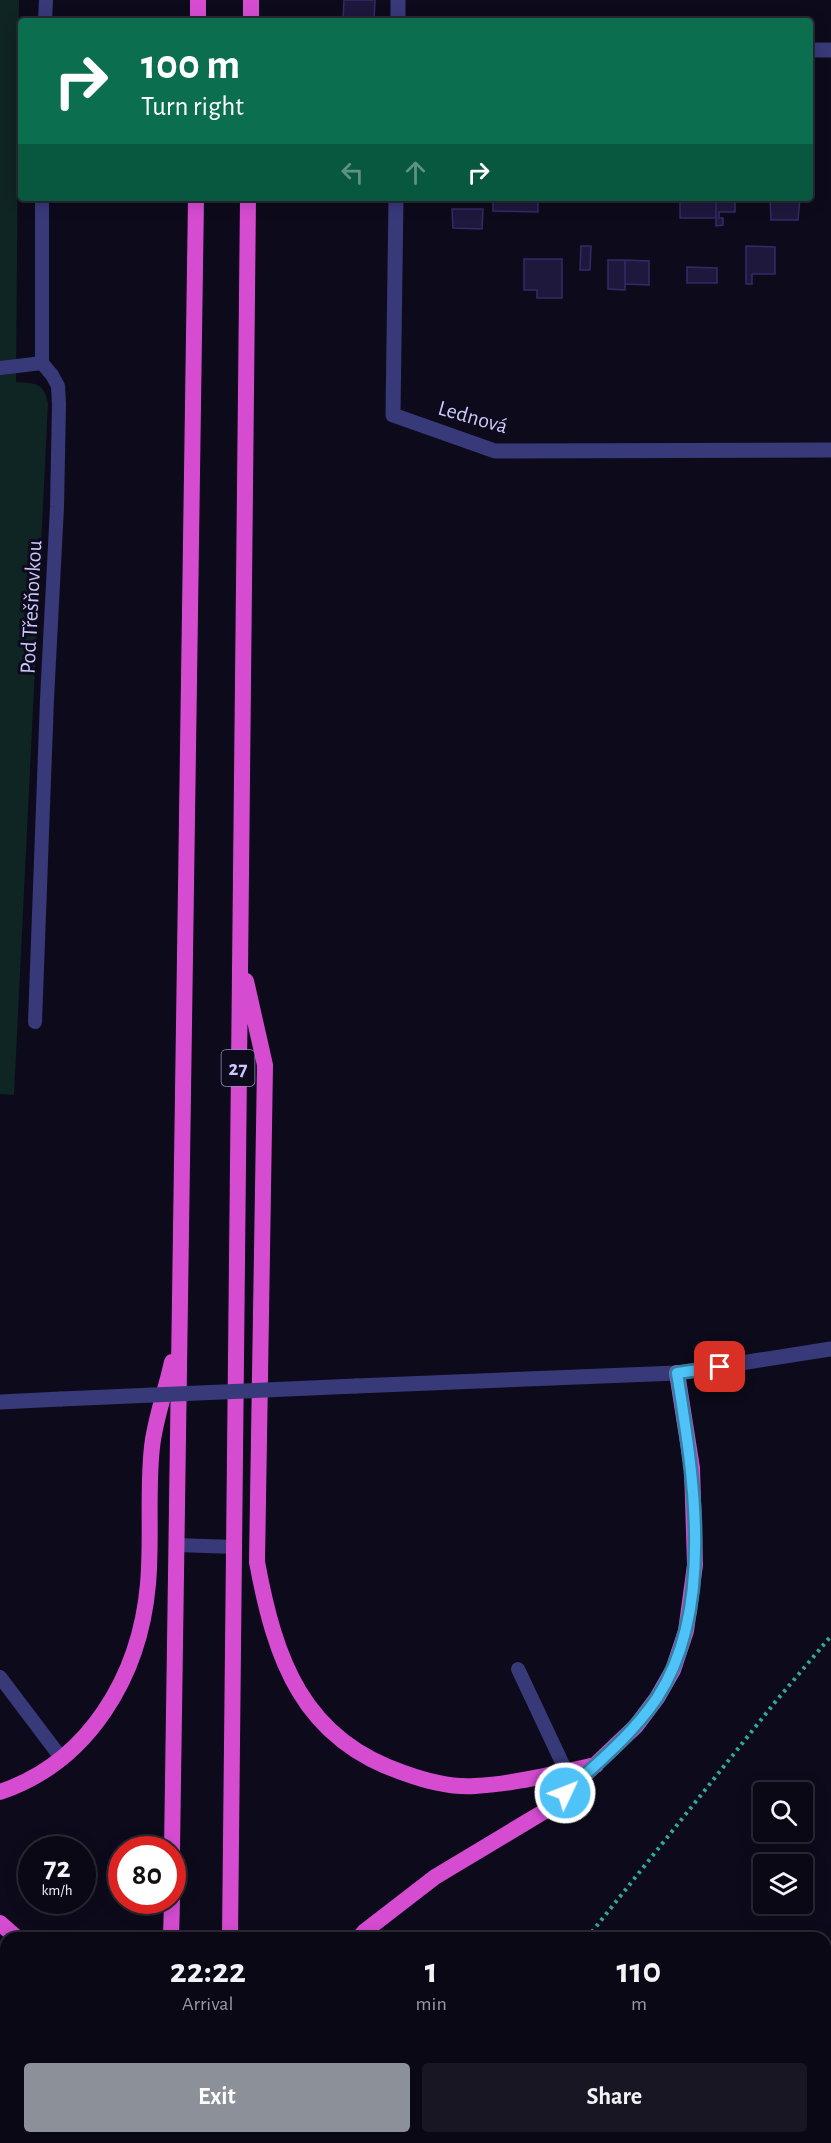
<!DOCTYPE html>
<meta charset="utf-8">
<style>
:root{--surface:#0a0814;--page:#181622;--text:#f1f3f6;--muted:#999aa0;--line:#2a2934;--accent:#8c9099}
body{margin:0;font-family:"Alegreya Sans",sans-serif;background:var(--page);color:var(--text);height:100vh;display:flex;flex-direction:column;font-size:22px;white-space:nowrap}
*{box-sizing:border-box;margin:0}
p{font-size:20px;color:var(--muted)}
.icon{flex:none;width:33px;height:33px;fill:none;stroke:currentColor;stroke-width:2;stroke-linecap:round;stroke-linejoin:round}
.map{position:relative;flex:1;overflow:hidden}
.side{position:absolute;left:0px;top:1932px;width:831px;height:212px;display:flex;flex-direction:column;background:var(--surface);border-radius:18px 18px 0 0;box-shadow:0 3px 15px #0003,0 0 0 2px var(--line)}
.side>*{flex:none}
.top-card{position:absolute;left:18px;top:18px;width:795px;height:183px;border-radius:6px;box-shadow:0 3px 15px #0003,0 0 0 2px var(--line);background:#0b6e4f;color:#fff;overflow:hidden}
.fabs{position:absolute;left:753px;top:1782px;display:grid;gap:12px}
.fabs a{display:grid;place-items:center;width:60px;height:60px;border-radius:6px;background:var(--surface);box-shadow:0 3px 15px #0003,0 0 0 2px var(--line);font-size:30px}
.speed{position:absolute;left:18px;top:1836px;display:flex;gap:12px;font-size:30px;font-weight:700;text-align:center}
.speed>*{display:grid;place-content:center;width:78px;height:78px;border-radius:50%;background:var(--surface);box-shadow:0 3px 15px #0003,0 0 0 2px var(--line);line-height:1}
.speed small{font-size:15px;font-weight:400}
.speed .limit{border:9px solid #d22;background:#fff;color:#111}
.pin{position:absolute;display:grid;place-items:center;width:51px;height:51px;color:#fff;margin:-26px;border-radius:12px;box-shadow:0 3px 9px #0006}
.me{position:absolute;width:66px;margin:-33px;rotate:47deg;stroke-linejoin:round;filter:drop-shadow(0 0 4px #0008)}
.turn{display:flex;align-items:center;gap:21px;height:126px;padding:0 24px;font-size:27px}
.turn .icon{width:78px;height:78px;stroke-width:2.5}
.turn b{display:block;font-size:42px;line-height:51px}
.lanes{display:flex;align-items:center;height:57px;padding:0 24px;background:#0003;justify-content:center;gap:30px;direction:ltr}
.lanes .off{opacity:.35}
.eta{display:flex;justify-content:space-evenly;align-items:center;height:102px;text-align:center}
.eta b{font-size:36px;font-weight:600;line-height:42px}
.primary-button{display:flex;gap:12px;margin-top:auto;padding:12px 24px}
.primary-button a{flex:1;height:69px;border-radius:6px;background:var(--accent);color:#fff;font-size:24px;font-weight:600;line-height:69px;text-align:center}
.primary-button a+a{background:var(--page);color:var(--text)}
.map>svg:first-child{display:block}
.green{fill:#0f2523}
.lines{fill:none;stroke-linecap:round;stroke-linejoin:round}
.stream{stroke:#0a1d36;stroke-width:9}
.building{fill:#1d183c;stroke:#332b67;stroke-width:1.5}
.path{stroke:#30a99a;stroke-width:4;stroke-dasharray:3 4.5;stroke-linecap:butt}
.service{stroke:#383979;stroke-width:14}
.minor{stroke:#383979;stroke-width:15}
.tertiary{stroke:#383979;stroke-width:15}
.trunk{stroke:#d54cd1;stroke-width:16}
.tertiary-bridge{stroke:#383979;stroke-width:15}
.route-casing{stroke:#337fa1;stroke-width:15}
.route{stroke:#4fc3f7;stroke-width:10}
.labels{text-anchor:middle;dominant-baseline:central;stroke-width:6;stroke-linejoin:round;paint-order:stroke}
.shield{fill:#0d0b1b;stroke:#918fb9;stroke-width:1.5}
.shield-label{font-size:21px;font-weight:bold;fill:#cac7fd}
.street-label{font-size:22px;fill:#cac7fd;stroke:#0d0b1b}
</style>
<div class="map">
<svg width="831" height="2143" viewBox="0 0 831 2143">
<rect width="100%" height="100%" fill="#0d0b1b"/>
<path class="green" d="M 0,0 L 19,0 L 16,382 C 35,384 43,381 48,403 L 14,1095 L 0,1094 Z"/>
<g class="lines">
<path class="stream" d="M 0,2063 L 6,2069
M 74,2138 L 80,2143"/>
</g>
<path class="building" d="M 344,0 L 375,0 L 374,21 L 343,21 Z
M 493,198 L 538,198 L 538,212 L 493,211 Z
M 680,198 L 716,198 L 716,218 L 680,218 Z
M 716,198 L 735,198 L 735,212 L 719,212 L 719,218 L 723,218 L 723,225 L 716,226 Z
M 770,198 L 800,198 L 798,220 L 771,220 Z
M 452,209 L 483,209 L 482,229 L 453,228 Z
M 581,246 L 591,246 L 590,270 L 580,270 Z
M 746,246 L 775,247 L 775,274 L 752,274 L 752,284 L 746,284 Z
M 524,259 L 562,259 L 562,298 L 537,298 L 537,290 L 524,290 Z
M 608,260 L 625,260 L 625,290 L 608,289 Z
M 625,260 L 649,261 L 649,285 L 625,284 Z
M 687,267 L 717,268 L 717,283 L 687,283 Z"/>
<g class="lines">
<path class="path" d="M 587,1938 L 776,1701 L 831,1636
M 434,2143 L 437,2138"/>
<path class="service" d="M 45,21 L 46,0
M 0,368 L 42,363
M 35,1022 L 47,699 L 57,507 L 59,404 L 58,386 L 52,375 L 42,363 L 42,198
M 176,1545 L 234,1547
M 518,1669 L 566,1771
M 0,1677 L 62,1759"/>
<path class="minor" d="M 398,21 L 398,0
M 810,50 L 831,50
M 396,198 L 393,415 L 495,451 L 831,450"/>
<path class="tertiary" d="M 356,1386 L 677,1373 L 831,1349
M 0,1402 L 61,1399"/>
<path class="trunk" d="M 198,21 L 198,0
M 251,21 L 251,0
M 246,981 L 265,1065 L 257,1562 C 275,1659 302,1739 404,1773 C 426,1781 450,1788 475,1786 C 515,1784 556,1773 596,1765
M 0,1792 C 89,1762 140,1676 148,1584 C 152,1539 147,1492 152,1447 C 155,1419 166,1390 172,1362
M 172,1850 L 196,198
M 0,1923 L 17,1938
M 171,1938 L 172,1900
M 230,1938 L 248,198
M 359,1938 L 365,1931 L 435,1877 L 550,1808 L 636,1726 L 657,1698 L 673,1670 L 686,1631 L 695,1565 L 692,1468 L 677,1373
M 132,2138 L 133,2143
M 169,2143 L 169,2138
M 225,2143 L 225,2138
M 255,2143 L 256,2138"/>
<path class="tertiary-bridge" d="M 61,1399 L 356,1386"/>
</g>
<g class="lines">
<g class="route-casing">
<path id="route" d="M 565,1793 C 597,1763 632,1735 657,1698 C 716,1608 693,1473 677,1373 L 720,1367"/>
</g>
<use href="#route" class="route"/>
</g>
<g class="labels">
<rect class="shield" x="221.5" y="1050" width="33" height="36" rx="4.5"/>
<g class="shield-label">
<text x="238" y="1068">27</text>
</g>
<g class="street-label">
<text transform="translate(473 417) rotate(16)">Lednová</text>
<text transform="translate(31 607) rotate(-87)">Pod Třešňovkou</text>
</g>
</g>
</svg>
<div class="fabs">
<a><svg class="icon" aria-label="search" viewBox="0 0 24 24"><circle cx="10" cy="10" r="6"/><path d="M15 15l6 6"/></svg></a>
<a><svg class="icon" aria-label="layers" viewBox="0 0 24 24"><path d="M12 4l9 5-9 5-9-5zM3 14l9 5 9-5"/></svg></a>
</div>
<div class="speed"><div>72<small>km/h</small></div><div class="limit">80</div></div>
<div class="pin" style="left:720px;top:1367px;background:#d93025"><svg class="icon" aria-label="arrive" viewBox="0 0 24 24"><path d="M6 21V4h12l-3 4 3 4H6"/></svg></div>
<svg class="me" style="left:565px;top:1793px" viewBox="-20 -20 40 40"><circle r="17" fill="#4fc3f7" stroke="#fff" stroke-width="3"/><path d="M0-11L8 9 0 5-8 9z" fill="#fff"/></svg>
<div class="top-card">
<div class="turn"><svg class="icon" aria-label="right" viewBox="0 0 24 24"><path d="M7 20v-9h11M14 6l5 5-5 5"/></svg><div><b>100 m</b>Turn right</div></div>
<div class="lanes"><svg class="icon off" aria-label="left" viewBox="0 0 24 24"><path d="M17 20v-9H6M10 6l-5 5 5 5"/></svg><svg class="icon off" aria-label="ahead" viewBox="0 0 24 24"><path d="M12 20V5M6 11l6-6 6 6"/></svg><svg class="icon" aria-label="right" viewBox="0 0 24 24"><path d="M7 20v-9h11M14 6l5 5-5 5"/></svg></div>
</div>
<section class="side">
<div class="eta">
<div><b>22:22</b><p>Arrival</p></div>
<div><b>1</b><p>min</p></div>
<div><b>110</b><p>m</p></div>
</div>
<div class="primary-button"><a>Exit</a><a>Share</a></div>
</section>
</div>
